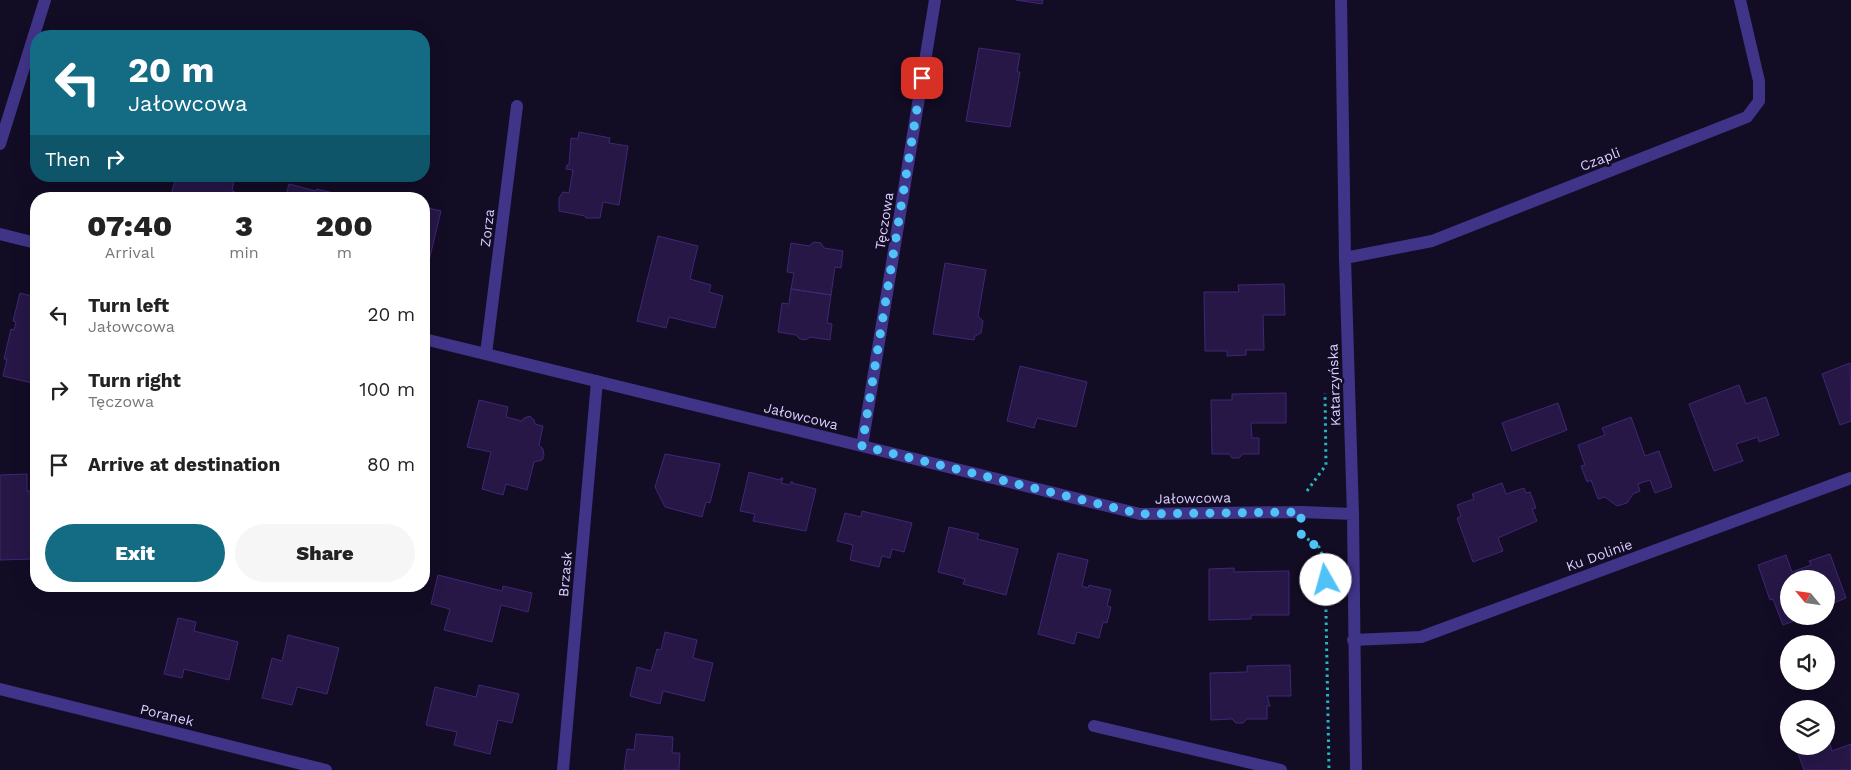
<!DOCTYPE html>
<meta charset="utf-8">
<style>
:root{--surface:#fff;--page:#f6f6f6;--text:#222;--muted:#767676;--accent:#136b84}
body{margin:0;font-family:"Work Sans",sans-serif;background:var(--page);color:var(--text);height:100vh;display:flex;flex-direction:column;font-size:19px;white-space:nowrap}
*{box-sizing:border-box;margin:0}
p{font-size:16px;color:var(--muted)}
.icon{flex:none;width:28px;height:28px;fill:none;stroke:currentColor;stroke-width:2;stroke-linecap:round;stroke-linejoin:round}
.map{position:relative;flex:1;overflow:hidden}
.panel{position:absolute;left:30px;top:192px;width:400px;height:400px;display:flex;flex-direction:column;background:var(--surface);border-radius:20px;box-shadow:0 5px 20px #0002}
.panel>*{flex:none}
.guide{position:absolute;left:30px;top:30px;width:400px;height:152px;border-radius:20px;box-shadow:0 5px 20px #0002;background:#136b84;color:#fff;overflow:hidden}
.needle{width:32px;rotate:299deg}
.buttons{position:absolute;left:1780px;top:570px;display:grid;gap:10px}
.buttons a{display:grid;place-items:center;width:55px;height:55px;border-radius:50%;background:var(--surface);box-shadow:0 5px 20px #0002;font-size:25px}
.pin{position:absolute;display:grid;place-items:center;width:42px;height:42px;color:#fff;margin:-21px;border-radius:10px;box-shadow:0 2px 8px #0006}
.me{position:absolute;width:55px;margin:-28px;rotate:353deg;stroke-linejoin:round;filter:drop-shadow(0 0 4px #0008)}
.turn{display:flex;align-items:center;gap:18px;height:105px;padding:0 15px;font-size:22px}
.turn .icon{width:65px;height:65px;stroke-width:2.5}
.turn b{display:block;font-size:35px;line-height:42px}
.then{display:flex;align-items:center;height:48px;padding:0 15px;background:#0003;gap:10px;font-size:19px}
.eta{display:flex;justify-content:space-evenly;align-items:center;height:85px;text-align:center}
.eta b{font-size:30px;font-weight:800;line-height:35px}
.button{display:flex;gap:10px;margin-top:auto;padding:10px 15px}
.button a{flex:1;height:58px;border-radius:30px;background:var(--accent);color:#fff;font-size:20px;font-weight:800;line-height:58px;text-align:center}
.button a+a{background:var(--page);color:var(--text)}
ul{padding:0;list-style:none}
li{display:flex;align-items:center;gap:15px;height:75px;padding:0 15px}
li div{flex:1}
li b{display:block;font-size:19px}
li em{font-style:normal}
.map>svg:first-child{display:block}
.building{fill:#261747;stroke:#402775}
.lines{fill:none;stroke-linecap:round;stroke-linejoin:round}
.path{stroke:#25b6bf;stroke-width:3;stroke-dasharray:2.5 4;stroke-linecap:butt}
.service{stroke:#403488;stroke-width:12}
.minor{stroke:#403488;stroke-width:12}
.route{stroke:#4fc3f7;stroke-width:9;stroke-dasharray:0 16.2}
.labels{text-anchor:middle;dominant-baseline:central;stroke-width:5;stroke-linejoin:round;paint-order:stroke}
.street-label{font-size:14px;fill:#dbd0ff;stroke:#130c25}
</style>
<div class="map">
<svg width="1851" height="770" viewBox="0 0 1851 770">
<rect width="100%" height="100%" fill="#130c25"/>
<path class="building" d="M 1016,0 L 1043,0 L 1042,4 Z
M 979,48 L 1020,54 L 1017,72 L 1020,72 L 1010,127 L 966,121 Z
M 579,132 L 610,138 L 609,143 L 628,146 L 619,205 L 603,202 L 600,218 L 586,218 L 585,216 L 559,211 L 559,198 L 563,192 L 569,193 L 573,170 L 566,169 L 567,165 L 569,165 L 571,138 L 578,139 Z
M 179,176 L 239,176 L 238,180 L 234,179 L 232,191 L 235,192 L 233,199 L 170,199 L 176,177 Z
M 289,184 L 316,191 L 317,189 L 358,199 L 285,199 Z
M 424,207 L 441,211 L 427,269 L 424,268 Z
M 658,236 L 698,246 L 690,279 L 711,285 L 709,292 L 723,296 L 715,328 L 669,317 L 666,328 L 637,321 Z
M 814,242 L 821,243 L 824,248 L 843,251 L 841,268 L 835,267 L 831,295 L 791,289 L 794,273 L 787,272 L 791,243 L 809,246 Z
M 945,263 L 986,270 L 978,316 L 983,321 L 981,333 L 975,336 L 974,340 L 933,334 Z
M 1284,284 L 1285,315 L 1263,315 L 1264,350 L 1246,350 L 1246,355 L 1227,356 L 1227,351 L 1205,351 L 1204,292 L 1239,292 L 1238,285 Z
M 791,289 L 831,295 L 827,323 L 832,324 L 830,340 L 810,337 L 806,340 L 800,339 L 796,335 L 778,332 L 782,303 L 789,304 Z
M 20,293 L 36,297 L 36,384 L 3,376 L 7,359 L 4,359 L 11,329 L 14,330 L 16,322 L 13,321 Z
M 1850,363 L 1851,421 L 1840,425 L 1822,374 Z
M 1020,366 L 1087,382 L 1076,427 L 1037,418 L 1034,428 L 1007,421 Z
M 1739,385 L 1746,404 L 1766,397 L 1779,435 L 1759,442 L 1758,437 L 1736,444 L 1743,461 L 1714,471 L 1689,404 Z
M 1286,393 L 1286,423 L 1251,423 L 1252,438 L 1259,438 L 1259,454 L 1243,454 L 1239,458 L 1232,458 L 1229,454 L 1212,454 L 1211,400 L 1232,400 L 1232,394 Z
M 479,400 L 508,407 L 506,417 L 522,421 L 524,418 L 530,416 L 534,420 L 535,424 L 543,426 L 539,445 L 543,449 L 544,456 L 542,460 L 534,462 L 527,490 L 506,484 L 503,495 L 482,489 L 491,452 L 467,447 Z
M 1558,403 L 1567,430 L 1512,451 L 1502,423 Z
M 1631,417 L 1645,456 L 1659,451 L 1672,487 L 1655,493 L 1650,480 L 1638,484 L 1640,491 L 1633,494 L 1627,503 L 1617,506 L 1605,497 L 1598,499 L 1591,480 L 1587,482 L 1581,466 L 1585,465 L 1578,445 L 1605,435 L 1602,428 Z
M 665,454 L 720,464 L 710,503 L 706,502 L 702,517 L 665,507 L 655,487 Z
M 749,472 L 780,480 L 781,478 L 783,478 L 781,483 L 789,485 L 792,481 L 792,483 L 816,489 L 806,531 L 753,521 L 755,514 L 740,511 Z
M 27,474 L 27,491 L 30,491 L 32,559 L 0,560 L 0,475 Z
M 1502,483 L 1506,494 L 1524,488 L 1526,493 L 1530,492 L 1536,508 L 1532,509 L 1537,521 L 1498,538 L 1503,551 L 1473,562 L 1457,518 L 1461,516 L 1457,505 L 1474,499 L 1472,494 Z
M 862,511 L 912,523 L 904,552 L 892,549 L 890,558 L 882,556 L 879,567 L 850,560 L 853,545 L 837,541 L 845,513 L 861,517 Z
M 949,527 L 979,534 L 977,539 L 1018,549 L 1006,595 L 963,584 L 965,579 L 938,572 Z
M 1058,553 L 1088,560 L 1082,586 L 1088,588 L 1089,585 L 1111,590 L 1107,606 L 1111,607 L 1107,623 L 1103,622 L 1099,638 L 1077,632 L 1074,644 L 1038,634 Z
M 1830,554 L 1846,598 L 1826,606 L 1826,579 L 1789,579 L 1789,616 L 1807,616 L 1783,625 L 1773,599 L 1770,600 L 1758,565 L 1786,555 L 1792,572 L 1811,565 L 1809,561 Z
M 1234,568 L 1234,572 L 1289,571 L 1289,615 L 1251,615 L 1251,619 L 1209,620 L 1209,569 Z
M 438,575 L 502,591 L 503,586 L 532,593 L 528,612 L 501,605 L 492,642 L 444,630 L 450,609 L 431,604 Z
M 178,618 L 196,622 L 194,631 L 238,642 L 229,680 L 184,669 L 182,678 L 164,674 Z
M 665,632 L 697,640 L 693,658 L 713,663 L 704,701 L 663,691 L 660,704 L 630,696 L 637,667 L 651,671 L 657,649 L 661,650 Z
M 288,635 L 339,648 L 327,694 L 297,687 L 292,705 L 262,698 L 272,658 L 282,661 Z
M 1290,665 L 1291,696 L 1267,696 L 1270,706 L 1267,706 L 1267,719 L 1247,719 L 1243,723 L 1236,723 L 1232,719 L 1211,720 L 1210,673 L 1247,672 L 1247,666 Z
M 479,685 L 519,694 L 512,723 L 498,720 L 490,754 L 454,745 L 457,732 L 426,725 L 435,687 L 476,697 Z
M 636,734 L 673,737 L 672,753 L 680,753 L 679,770 L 624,770 L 627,749 L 634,750 Z
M 1829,741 L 1832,751 L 1851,744 L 1851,770 L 1804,770 L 1798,753 L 1816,746 L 1826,746 L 1826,742 Z"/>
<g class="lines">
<path class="path" d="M 1307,491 L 1326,465 L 1325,393
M 1302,535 L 1319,547 L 1325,561 L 1329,770"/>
<path class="service" d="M 1094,726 L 1281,770"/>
<path class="minor" d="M 1341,0 L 1345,258 L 1353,514 L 1356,770
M 0,144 L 45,0
M 0,234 L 36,243
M 1345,258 L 1432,241 L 1747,117 L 1759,101 L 1759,81 L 1740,0
M 424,339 L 1140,514 L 1301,512 L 1353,514
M 486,354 L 517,106
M 862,446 L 935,0
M 1353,640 L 1421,637 L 1851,478
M 0,689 L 326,770
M 563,770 L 597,381"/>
</g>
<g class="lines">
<path class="route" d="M 922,78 L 862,446 L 1140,514 L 1301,512 L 1301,534 C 1321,549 1325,554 1326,580"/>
</g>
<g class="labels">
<g class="street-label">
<text transform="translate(1600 159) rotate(-21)">Czapli</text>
<text transform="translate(884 221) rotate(-81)">Tęczowa</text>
<text transform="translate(487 228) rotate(-83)">Zorza</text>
<text transform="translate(1334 385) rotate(-92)">Katarzyńska</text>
<text transform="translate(801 416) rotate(14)">Jałowcowa</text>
<text transform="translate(1193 498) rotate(-1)">Jałowcowa</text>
<text transform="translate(1599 555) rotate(-20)">Ku Dolinie</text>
<text transform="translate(565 574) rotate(-85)">Brzask</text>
<text transform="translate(167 715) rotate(14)">Poranek</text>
</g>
</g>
</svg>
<div class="buttons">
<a><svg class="needle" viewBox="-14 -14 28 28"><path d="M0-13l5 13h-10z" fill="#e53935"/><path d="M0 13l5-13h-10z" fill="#767676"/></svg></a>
<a><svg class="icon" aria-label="sound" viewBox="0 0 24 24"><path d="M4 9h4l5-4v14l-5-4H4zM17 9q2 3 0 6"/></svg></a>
<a><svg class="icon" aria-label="layers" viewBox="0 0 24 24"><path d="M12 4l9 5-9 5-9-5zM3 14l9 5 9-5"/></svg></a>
</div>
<div class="pin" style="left:922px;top:78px;background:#d93025"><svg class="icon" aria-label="arrive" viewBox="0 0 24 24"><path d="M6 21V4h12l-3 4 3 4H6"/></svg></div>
<svg class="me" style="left:1326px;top:580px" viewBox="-20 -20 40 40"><circle r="19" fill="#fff"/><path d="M0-13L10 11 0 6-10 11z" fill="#4fc3f7"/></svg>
<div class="guide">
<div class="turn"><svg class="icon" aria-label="left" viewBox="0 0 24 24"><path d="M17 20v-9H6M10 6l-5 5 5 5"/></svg><div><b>20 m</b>Jałowcowa</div></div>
<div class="then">Then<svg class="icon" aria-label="right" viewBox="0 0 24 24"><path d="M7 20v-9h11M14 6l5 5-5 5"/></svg></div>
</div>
<section class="panel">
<div class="eta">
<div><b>07:40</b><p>Arrival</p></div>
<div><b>3</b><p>min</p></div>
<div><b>200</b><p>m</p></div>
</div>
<ul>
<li><svg class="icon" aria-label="left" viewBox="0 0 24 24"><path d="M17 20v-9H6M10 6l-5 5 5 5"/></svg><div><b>Turn left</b><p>Jałowcowa</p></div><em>20 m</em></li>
<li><svg class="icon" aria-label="right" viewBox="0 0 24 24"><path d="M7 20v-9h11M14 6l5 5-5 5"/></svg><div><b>Turn right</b><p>Tęczowa</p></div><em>100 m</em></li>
<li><svg class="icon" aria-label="arrive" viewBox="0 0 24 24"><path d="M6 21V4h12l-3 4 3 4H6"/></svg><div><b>Arrive at destination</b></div><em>80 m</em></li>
</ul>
<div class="button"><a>Exit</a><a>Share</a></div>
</section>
</div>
